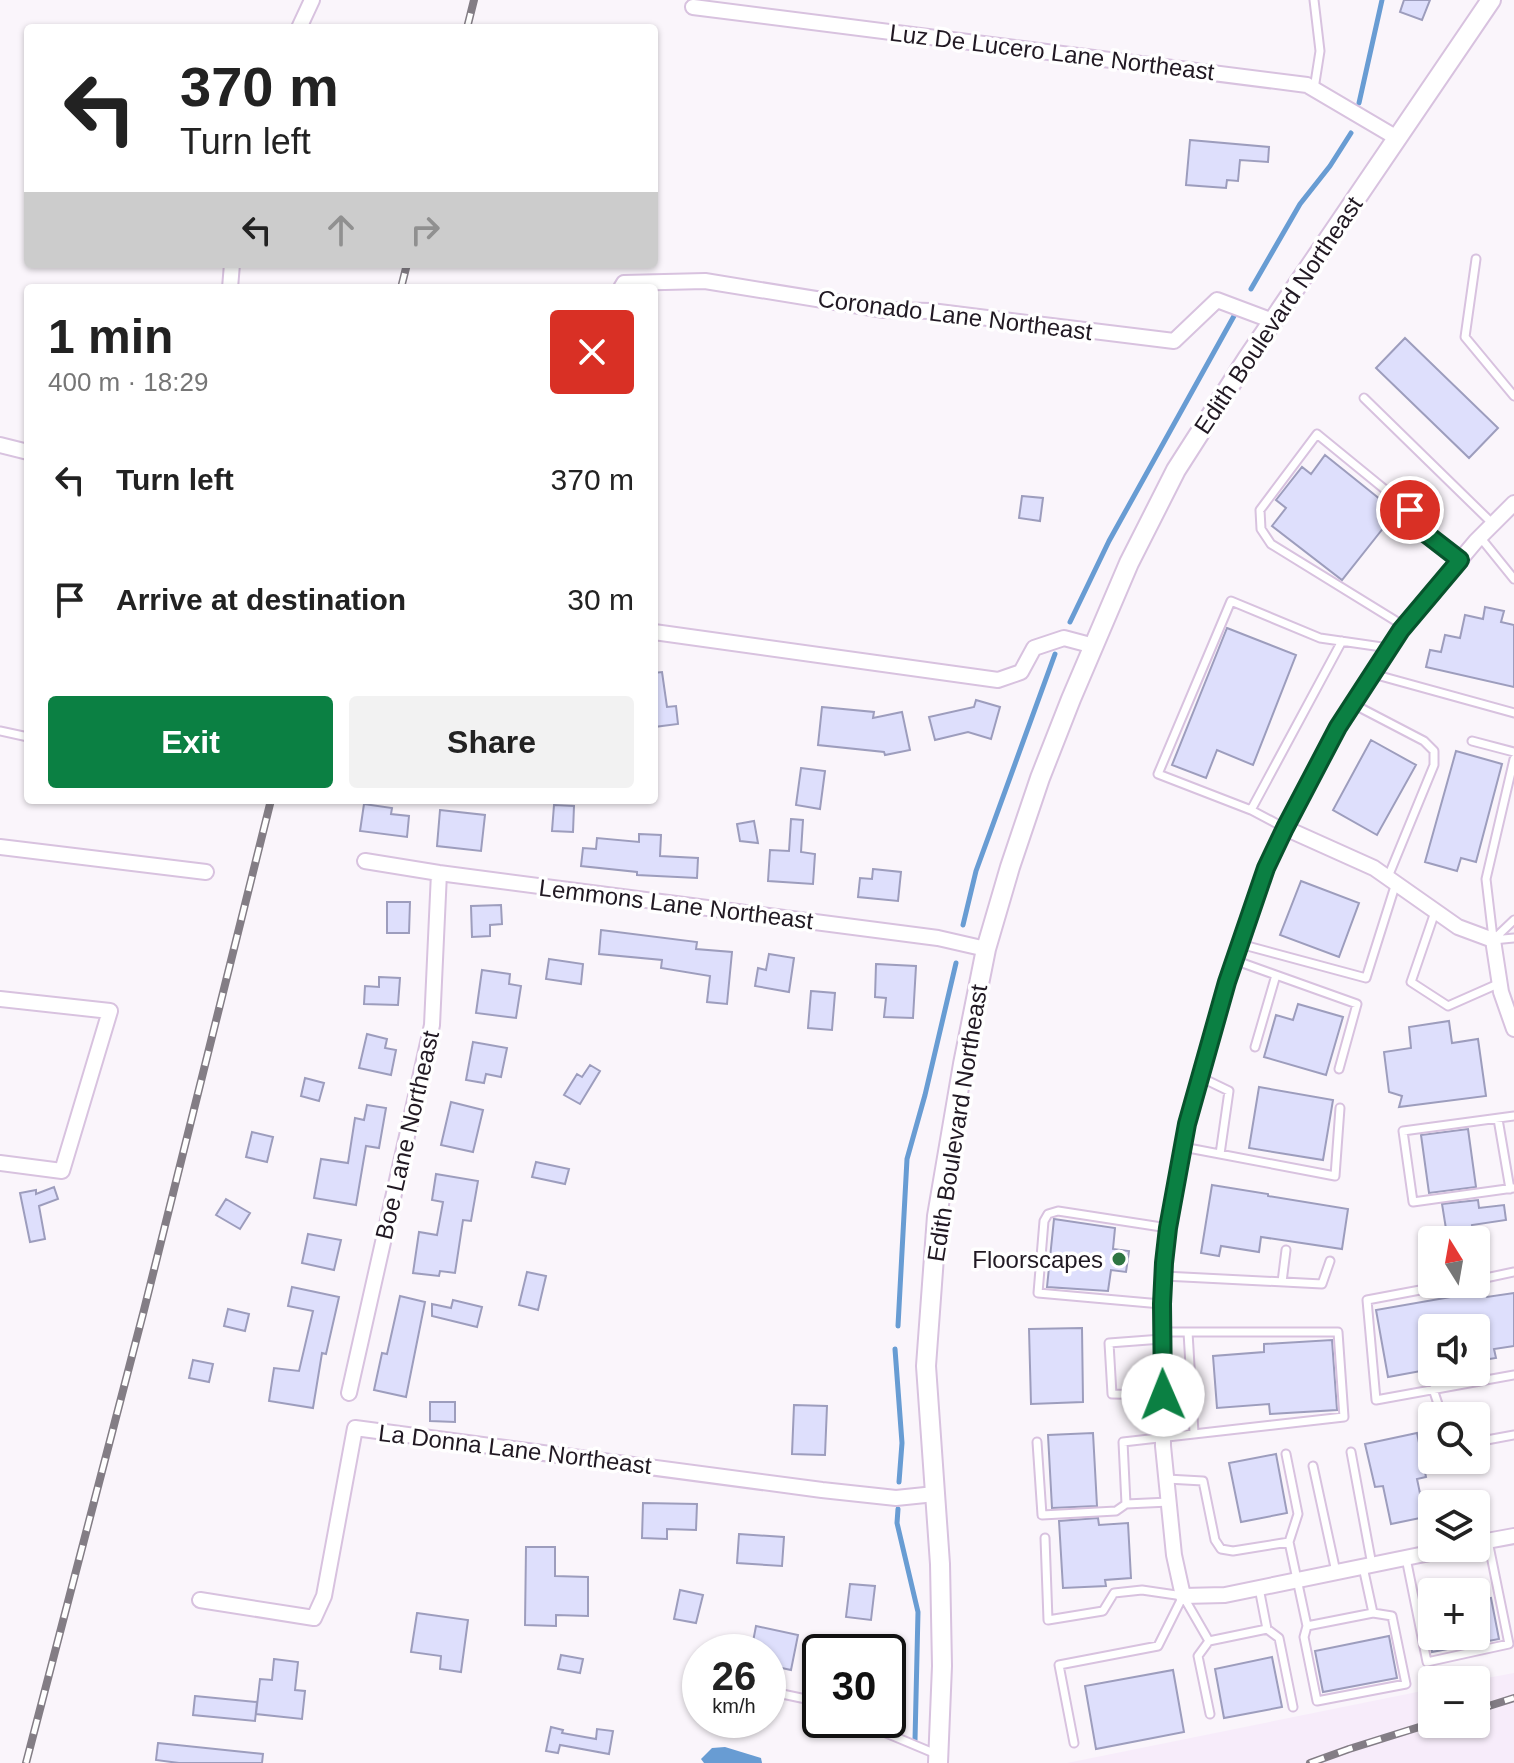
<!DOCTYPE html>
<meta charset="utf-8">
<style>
:root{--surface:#fff;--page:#f2f2f2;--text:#222;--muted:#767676;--accent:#0b8043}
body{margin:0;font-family:Helvetica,sans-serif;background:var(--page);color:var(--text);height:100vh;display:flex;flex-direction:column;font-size:30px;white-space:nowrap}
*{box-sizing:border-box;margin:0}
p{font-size:26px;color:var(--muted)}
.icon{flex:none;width:44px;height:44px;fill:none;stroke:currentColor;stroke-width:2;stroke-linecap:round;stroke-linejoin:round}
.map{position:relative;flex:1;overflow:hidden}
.side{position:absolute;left:24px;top:284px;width:634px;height:520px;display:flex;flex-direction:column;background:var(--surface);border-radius:8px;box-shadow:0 2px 6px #0004}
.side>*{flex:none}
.hud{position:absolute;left:24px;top:24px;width:634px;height:244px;border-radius:8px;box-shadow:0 2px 6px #0004;background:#fff;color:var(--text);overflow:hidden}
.needle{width:52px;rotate:349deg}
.buttons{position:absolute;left:1418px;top:1226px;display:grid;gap:16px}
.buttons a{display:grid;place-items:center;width:72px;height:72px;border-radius:8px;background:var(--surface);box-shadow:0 2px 6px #0004;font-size:40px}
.speed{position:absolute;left:682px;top:1634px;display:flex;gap:16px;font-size:40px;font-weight:700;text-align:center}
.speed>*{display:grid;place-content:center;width:104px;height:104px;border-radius:50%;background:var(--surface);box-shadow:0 2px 6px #0004;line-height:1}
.speed small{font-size:20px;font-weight:400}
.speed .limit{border:4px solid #111;border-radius:12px;background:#fff;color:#111}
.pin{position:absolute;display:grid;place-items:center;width:68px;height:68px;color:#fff;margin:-34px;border:4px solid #fff;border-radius:50%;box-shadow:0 2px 8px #0007}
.me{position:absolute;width:88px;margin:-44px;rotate:359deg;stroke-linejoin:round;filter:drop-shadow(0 0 6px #0008)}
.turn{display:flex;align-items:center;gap:28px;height:168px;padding:0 24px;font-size:36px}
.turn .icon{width:104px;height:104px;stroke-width:2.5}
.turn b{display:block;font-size:56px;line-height:68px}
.lanes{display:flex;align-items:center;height:76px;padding:0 24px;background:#0003;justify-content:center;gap:40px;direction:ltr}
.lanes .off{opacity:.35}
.round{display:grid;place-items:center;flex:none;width:84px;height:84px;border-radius:8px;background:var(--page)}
.overview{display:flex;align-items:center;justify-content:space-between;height:136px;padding:0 24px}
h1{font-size:48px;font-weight:600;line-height:60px}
.action{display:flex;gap:16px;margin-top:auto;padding:16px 24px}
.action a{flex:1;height:92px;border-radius:8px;background:var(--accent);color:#fff;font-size:32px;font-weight:600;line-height:92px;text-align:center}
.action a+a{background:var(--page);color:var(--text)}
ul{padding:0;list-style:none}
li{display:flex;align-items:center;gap:24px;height:120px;padding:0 24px}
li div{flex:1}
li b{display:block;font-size:30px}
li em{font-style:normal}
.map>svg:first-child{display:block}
.built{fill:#f7ecfa}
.water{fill:#689cd3}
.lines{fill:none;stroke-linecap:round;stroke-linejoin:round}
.stream{stroke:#689cd3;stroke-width:5}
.building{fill:#dedffc;stroke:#9d9dbd;stroke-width:2}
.service-casing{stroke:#d8c2df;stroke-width:11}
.minor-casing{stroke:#d8c2df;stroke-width:18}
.tertiary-casing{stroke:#d8c2df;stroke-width:22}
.service{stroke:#fff;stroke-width:7}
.minor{stroke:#fff;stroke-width:14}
.tertiary{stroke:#fff;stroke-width:18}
.rail-casing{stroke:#837d85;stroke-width:8}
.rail{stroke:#fff;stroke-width:5;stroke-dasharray:15;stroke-linecap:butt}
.route-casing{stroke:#07532c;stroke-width:20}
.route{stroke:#0b8043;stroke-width:14}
.poi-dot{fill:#2e7642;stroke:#fff;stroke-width:3}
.labels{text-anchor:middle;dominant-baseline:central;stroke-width:7;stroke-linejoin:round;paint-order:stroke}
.street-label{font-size:24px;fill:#211923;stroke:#fff}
.poi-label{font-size:24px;fill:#211923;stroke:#fff;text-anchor:end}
</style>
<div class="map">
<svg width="1514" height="1763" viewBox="0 0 1514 1763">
<rect width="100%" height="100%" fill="#faf5fb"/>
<path class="built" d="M 1514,1673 L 1514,1763 L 1067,1763 L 1432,1689 L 1432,1724 L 1476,1724 L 1476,1680 Z"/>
<path class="water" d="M 725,1747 L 761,1758 L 762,1763 L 704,1763 L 701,1759 L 712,1748 Z"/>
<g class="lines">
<path class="stream" d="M 1359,103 L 1382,0
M 1251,289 L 1300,204 L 1330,166 L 1351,133
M 1070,622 L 1109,541 L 1234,316
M 963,925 L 976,871 L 1055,654
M 898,1326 L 907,1159 L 925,1095 L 956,963
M 895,1349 L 902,1443 L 899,1482
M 898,1509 L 897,1523 L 918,1612 L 915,1740"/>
</g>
<path class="building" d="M 1404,0 L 1430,0 L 1422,20 L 1400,12 Z
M 1190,140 L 1269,147 L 1268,162 L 1240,160 L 1238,181 L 1227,180 L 1226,188 L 1186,185 Z
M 1405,338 L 1498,428 L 1469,458 L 1376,368 Z
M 1325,455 L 1396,512 L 1342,580 L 1272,526 L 1286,508 L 1276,500 L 1302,467 L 1311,474 Z
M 1022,496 L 1043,498 L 1040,521 L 1019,518 Z
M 1485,607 L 1504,611 L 1501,622 L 1514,625 L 1514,687 L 1426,667 L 1430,650 L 1441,652 L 1445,635 L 1460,638 L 1465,615 L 1483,619 Z
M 1227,628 L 1296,655 L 1253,765 L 1217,750 L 1206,778 L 1172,765 Z
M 662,672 L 667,707 L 676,706 L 678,724 L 654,727 L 654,673 Z
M 976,700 L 1000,707 L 991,739 L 968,732 L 935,740 L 929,717 L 974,707 Z
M 822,707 L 874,712 L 873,718 L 902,712 L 910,750 L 885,755 L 884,752 L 818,745 Z
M 1371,740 L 1416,765 L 1377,835 L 1333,810 Z
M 1456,751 L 1502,764 L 1476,862 L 1461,858 L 1457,871 L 1425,862 Z
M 801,768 L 825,771 L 820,809 L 796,805 Z
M 364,804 L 392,808 L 391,814 L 409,816 L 407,837 L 360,831 Z
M 554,805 L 574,806 L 573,832 L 552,831 Z
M 440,810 L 485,815 L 481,851 L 437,846 Z
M 791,819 L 803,820 L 801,852 L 815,854 L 813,884 L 768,881 L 770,850 L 789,851 Z
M 754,821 L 758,843 L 740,841 L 737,824 Z
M 639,834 L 661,835 L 660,856 L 698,858 L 697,878 L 637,875 L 637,872 L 581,866 L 583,848 L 596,849 L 597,838 L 639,842 Z
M 873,869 L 901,872 L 898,901 L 858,897 L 860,878 L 872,879 Z
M 1301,881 L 1359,903 L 1339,957 L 1280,935 Z
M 387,902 L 410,902 L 409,933 L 387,933 Z
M 501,905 L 502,924 L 490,925 L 490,936 L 472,937 L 471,906 Z
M 601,930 L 697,942 L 696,949 L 732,952 L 727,1004 L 707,1002 L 710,976 L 661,968 L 662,960 L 599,954 Z
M 769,954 L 794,958 L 789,992 L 755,986 L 758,968 L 766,970 Z
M 549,959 L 583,964 L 581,984 L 546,979 Z
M 876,964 L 916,966 L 913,1018 L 884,1017 L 886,998 L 875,997 Z
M 482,970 L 510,974 L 509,984 L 521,986 L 516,1018 L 476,1013 Z
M 379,977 L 400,978 L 398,1005 L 364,1004 L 365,986 L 379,987 Z
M 811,991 L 835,993 L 832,1030 L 808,1028 Z
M 1298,1004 L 1343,1017 L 1326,1075 L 1264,1057 L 1276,1015 L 1293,1020 Z
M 1449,1021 L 1452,1043 L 1478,1039 L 1486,1096 L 1399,1107 L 1402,1096 L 1389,1092 L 1384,1052 L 1411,1048 L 1409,1027 Z
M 367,1034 L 387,1039 L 385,1048 L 396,1050 L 391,1075 L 359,1068 Z
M 473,1042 L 507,1048 L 501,1077 L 486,1074 L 484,1083 L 466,1080 Z
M 590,1065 L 600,1071 L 580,1104 L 564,1095 L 577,1074 L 582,1077 Z
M 305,1078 L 324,1083 L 319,1101 L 301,1096 Z
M 1259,1087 L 1333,1100 L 1323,1160 L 1249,1148 Z
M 451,1102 L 483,1110 L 473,1152 L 441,1145 Z
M 367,1105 L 386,1108 L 379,1148 L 366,1146 L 356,1205 L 314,1198 L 321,1159 L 348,1163 L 355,1118 L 364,1120 Z
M 1468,1129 L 1476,1187 L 1429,1193 L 1421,1135 Z
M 252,1132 L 273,1137 L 267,1162 L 246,1157 Z
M 536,1162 L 569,1169 L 565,1184 L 532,1177 Z
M 436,1174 L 478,1181 L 471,1221 L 463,1220 L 455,1273 L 440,1271 L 439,1276 L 413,1273 L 419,1232 L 437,1235 L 443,1202 L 432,1200 Z
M 1212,1185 L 1268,1194 L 1268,1196 L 1348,1209 L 1342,1249 L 1261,1237 L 1259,1252 L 1221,1246 L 1219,1256 L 1201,1253 Z
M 54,1187 L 58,1199 L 39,1206 L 45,1239 L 30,1242 L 20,1193 L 36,1190 L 36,1194 Z
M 226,1199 L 250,1213 L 240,1229 L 216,1215 Z
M 1478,1200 L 1479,1208 L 1504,1205 L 1506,1220 L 1472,1225 L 1473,1231 L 1447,1235 L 1442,1204 Z
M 1054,1219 L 1115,1228 L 1113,1249 L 1129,1251 L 1126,1272 L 1111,1270 L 1108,1291 L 1047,1287 Z
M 308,1234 L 341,1240 L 334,1270 L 302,1263 Z
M 527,1272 L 546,1276 L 538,1310 L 519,1305 Z
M 292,1287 L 339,1297 L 326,1354 L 322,1353 L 313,1408 L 269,1401 L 274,1368 L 299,1371 L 313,1311 L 288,1306 Z
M 1485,1291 L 1487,1297 L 1514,1293 L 1514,1346 L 1494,1349 L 1496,1358 L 1476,1361 L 1476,1328 L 1432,1328 L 1432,1369 L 1388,1377 L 1376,1310 Z
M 400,1296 L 425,1302 L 406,1397 L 374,1390 L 382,1353 L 387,1354 Z
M 453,1300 L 482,1307 L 477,1327 L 432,1316 L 432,1304 L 451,1308 Z
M 228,1309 L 249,1314 L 245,1331 L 224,1326 Z
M 1082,1328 L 1083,1402 L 1031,1404 L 1029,1329 Z
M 1332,1340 L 1337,1410 L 1270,1414 L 1269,1404 L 1217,1408 L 1213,1356 L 1264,1352 L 1264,1344 Z
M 193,1360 L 213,1364 L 209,1382 L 189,1378 Z
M 430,1402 L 455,1402 L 455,1422 L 430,1421 Z
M 794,1405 L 827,1406 L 825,1455 L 792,1454 Z
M 1093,1433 L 1097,1506 L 1052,1508 L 1048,1435 Z
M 1417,1433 L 1426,1477 L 1417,1479 L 1425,1517 L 1391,1524 L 1383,1486 L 1375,1487 L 1365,1444 Z
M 1276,1454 L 1287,1513 L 1241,1522 L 1229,1463 Z
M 643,1503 L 697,1504 L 696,1530 L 667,1529 L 667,1539 L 642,1538 Z
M 1098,1518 L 1099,1525 L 1128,1523 L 1131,1578 L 1105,1580 L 1106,1586 L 1063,1588 L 1059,1521 Z
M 739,1534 L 784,1537 L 782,1566 L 737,1563 Z
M 526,1547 L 555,1547 L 555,1576 L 588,1577 L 588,1616 L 556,1615 L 556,1626 L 525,1625 Z
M 850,1584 L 875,1586 L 871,1620 L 846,1617 Z
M 680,1590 L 703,1595 L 696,1623 L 674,1619 Z
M 1491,1598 L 1499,1639 L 1432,1652 L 1429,1636 L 1476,1636 L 1476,1601 Z
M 417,1613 L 468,1620 L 461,1672 L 440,1669 L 441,1656 L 411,1652 Z
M 756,1626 L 798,1635 L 791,1670 L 768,1665 L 768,1652 L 751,1652 Z
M 1389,1636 L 1397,1678 L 1323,1692 L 1315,1651 Z
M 561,1655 L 583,1659 L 580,1673 L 558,1669 Z
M 1272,1657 L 1282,1707 L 1224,1718 L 1215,1669 Z
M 274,1659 L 298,1662 L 295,1690 L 305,1691 L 302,1719 L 256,1714 L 260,1679 L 272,1680 Z
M 1173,1670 L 1184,1732 L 1096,1749 L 1085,1686 Z
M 195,1696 L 257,1702 L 255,1721 L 193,1715 Z
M 551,1727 L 563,1730 L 562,1733 L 596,1739 L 597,1729 L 613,1731 L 609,1754 L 560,1745 L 558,1753 L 546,1751 Z
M 158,1743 L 263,1754 L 262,1763 L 179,1763 L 156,1760 Z"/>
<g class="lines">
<g class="service-casing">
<path id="service" d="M 1314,89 L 1320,51 L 1314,0
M 1476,259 L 1465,337 L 1514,396
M 1364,398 L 1493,524
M 1480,537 L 1514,579
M 1404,626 L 1271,544 L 1261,529 L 1260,510 L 1317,434 L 1410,510 L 1420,529 L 1460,560
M 1373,674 L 1514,713
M 1353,704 L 1424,741 L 1434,751 L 1434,765 L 1388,877
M 0,731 L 28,737
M 1472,741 L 1514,752
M 1251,810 L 1342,641
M 1285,828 L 1251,810 L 1158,774 L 1231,601 L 1320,638 L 1389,648
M 1435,912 L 1411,982 L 1448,1006 L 1500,983
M 1493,938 L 1486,879 L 1514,759
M 1493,940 L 1514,920
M 1493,940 L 1514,938
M 1240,944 L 1366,978 L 1396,883
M 1234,960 L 1357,1004 L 1339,1069
M 1255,1047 L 1276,975
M 1200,1077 L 1229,1091 L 1220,1154
M 1514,1116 L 1403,1131 L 1413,1202 L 1514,1188
M 1498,1119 L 1510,1189
M 1183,1147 L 1335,1176 L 1340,1108
M 1164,1276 L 1322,1284 L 1330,1261
M 1476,1280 L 1514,1272
M 1282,1282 L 1286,1250
M 1452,1284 L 1367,1300 L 1376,1400 L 1514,1375
M 1161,1304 L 1038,1293 L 1044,1221 L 1048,1214 L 1058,1211 L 1168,1228
M 1188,1332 L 1194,1433
M 1162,1339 L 1109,1343 L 1112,1394 L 1163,1395
M 1433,1389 L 1442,1416
M 1037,1442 L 1042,1515 L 1116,1511 L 1126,1504 L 1169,1502
M 1476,1442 L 1514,1435
M 1351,1452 L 1372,1565
M 1286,1454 L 1298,1514 L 1289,1542
M 1313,1466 L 1336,1572
M 1167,1479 L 1203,1481 L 1215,1540 L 1221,1549 L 1233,1551 L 1289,1542 L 1307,1626 L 1373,1613 L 1363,1567
M 1126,1504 L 1123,1442 L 1344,1417 L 1338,1332 L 1163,1332
M 1045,1538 L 1048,1620 L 1103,1611 L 1114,1593 L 1142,1590 L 1183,1596
M 1406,1558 L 1427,1662 L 1509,1644 L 1488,1541
M 1183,1596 L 1209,1641 L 1267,1629 L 1259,1588
M 1307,1626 L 1304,1637 L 1317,1701 L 1406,1684 L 1392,1616 L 1373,1613
M 1267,1629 L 1279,1638 L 1293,1707
M 1209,1641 L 1198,1656 L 1210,1714
M 768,1691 L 820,1702
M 860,1720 L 874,1728 L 936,1754
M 1074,1743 L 1059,1665 L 1158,1646 L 1183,1596"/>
</g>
<g class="minor-casing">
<path id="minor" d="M 693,7 L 1307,85 L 1397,138
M 299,28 L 312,0
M 230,288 L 232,264
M 621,288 L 624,283 L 705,281 L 884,310 L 931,311 L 1174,341 L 1217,300 L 1273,321
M 0,445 L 28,452
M 654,632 L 998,680 L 1021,672 L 1034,648 L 1064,638 L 1094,646
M 1285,828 L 1374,868 L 1458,927 L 1493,940 L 1501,992 L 1514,1029
M 0,847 L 206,872
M 365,861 L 439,873 L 938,938 L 986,949
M 0,999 L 110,1011 L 62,1171 L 0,1163
M 349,1393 L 432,1025 L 439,873
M 1476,1543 L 1514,1536
M 1454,1548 L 1225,1595 L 1183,1596 L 1174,1555 L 1163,1446 L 1162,1304 L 1164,1263 L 1168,1228 L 1187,1124 L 1227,982 L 1266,868 L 1285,828 L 1338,727 L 1401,630 L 1476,541 L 1514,503
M 200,1600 L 314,1618 L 324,1596 L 355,1428 L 822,1490 L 896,1498 L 935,1494"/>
</g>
<g class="tertiary-casing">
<path id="tertiary" d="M 938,1763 L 942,1666 L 940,1564 L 926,1366 L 937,1216 L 963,1064 L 986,949 L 1010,867 L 1040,778 L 1071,699 L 1129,563 L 1176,470 L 1247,359 L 1491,0"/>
</g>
<use href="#service" class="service"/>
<use href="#minor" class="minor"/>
<use href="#tertiary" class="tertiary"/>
<g class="rail-casing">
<path id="rail" d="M 467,28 L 474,0
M 401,288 L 407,264
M 1476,1710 L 1514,1698
M 26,1763 L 144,1310 L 271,800
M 1310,1763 L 1349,1749 L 1432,1723"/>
</g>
<use href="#rail" class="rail"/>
</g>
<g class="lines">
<g class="route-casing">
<path id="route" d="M 1163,1395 L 1162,1304 L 1164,1263 L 1168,1228 L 1187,1124 L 1227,982 L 1266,868 L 1285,828 L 1338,727 L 1401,630 L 1460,560 L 1420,529 L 1410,510"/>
</g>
<use href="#route" class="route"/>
</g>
<circle class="poi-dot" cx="1119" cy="1259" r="8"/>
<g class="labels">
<g class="street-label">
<text transform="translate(1052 52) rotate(7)">Luz De Lucero Lane Northeast</text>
<text transform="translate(955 315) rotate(7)">Coronado Lane Northeast</text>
<text transform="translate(1278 315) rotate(-56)">Edith Boulevard Northeast</text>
<text transform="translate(676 904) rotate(7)">Lemmons Lane Northeast</text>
<text transform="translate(957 1123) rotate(-81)">Edith Boulevard Northeast</text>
<text transform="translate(407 1135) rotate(-77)">Boe Lane Northeast</text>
<text transform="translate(515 1449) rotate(7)">La Donna Lane Northeast</text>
</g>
<g class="poi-label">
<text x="1103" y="1259">Floorscapes</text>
</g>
</g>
</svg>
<div class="buttons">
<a><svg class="needle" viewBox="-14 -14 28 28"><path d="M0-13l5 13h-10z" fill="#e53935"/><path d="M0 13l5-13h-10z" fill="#767676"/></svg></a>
<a><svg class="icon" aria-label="sound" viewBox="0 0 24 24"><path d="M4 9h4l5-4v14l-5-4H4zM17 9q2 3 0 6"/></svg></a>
<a><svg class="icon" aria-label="search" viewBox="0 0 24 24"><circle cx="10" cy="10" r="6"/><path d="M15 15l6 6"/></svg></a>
<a><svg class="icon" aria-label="layers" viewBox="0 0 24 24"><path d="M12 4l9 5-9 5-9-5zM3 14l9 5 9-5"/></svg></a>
<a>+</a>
<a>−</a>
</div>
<div class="speed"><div>26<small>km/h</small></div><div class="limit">30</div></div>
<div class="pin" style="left:1410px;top:510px;background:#d93025"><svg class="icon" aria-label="arrive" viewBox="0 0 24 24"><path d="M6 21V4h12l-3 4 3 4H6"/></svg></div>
<svg class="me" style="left:1163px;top:1395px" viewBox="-20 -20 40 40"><circle r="19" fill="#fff"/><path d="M0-13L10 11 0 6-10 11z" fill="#0b8043"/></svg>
<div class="hud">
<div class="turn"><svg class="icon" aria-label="left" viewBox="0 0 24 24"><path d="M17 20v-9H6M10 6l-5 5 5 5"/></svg><div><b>370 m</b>Turn left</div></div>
<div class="lanes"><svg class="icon" aria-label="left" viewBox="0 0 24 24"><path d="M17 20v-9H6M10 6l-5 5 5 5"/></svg><svg class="icon off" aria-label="ahead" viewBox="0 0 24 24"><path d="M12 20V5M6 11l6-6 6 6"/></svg><svg class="icon off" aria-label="right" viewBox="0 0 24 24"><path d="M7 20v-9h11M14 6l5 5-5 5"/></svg></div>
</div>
<section class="side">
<div class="overview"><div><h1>1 min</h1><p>400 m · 18:29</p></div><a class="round" style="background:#d93025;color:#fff"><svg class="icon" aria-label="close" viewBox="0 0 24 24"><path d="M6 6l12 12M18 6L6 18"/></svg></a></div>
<ul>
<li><svg class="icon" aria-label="left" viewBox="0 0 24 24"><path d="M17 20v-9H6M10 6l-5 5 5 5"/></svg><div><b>Turn left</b></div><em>370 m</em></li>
<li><svg class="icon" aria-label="arrive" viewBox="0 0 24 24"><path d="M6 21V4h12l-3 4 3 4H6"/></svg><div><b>Arrive at destination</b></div><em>30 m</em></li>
</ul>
<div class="action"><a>Exit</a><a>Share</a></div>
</section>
</div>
